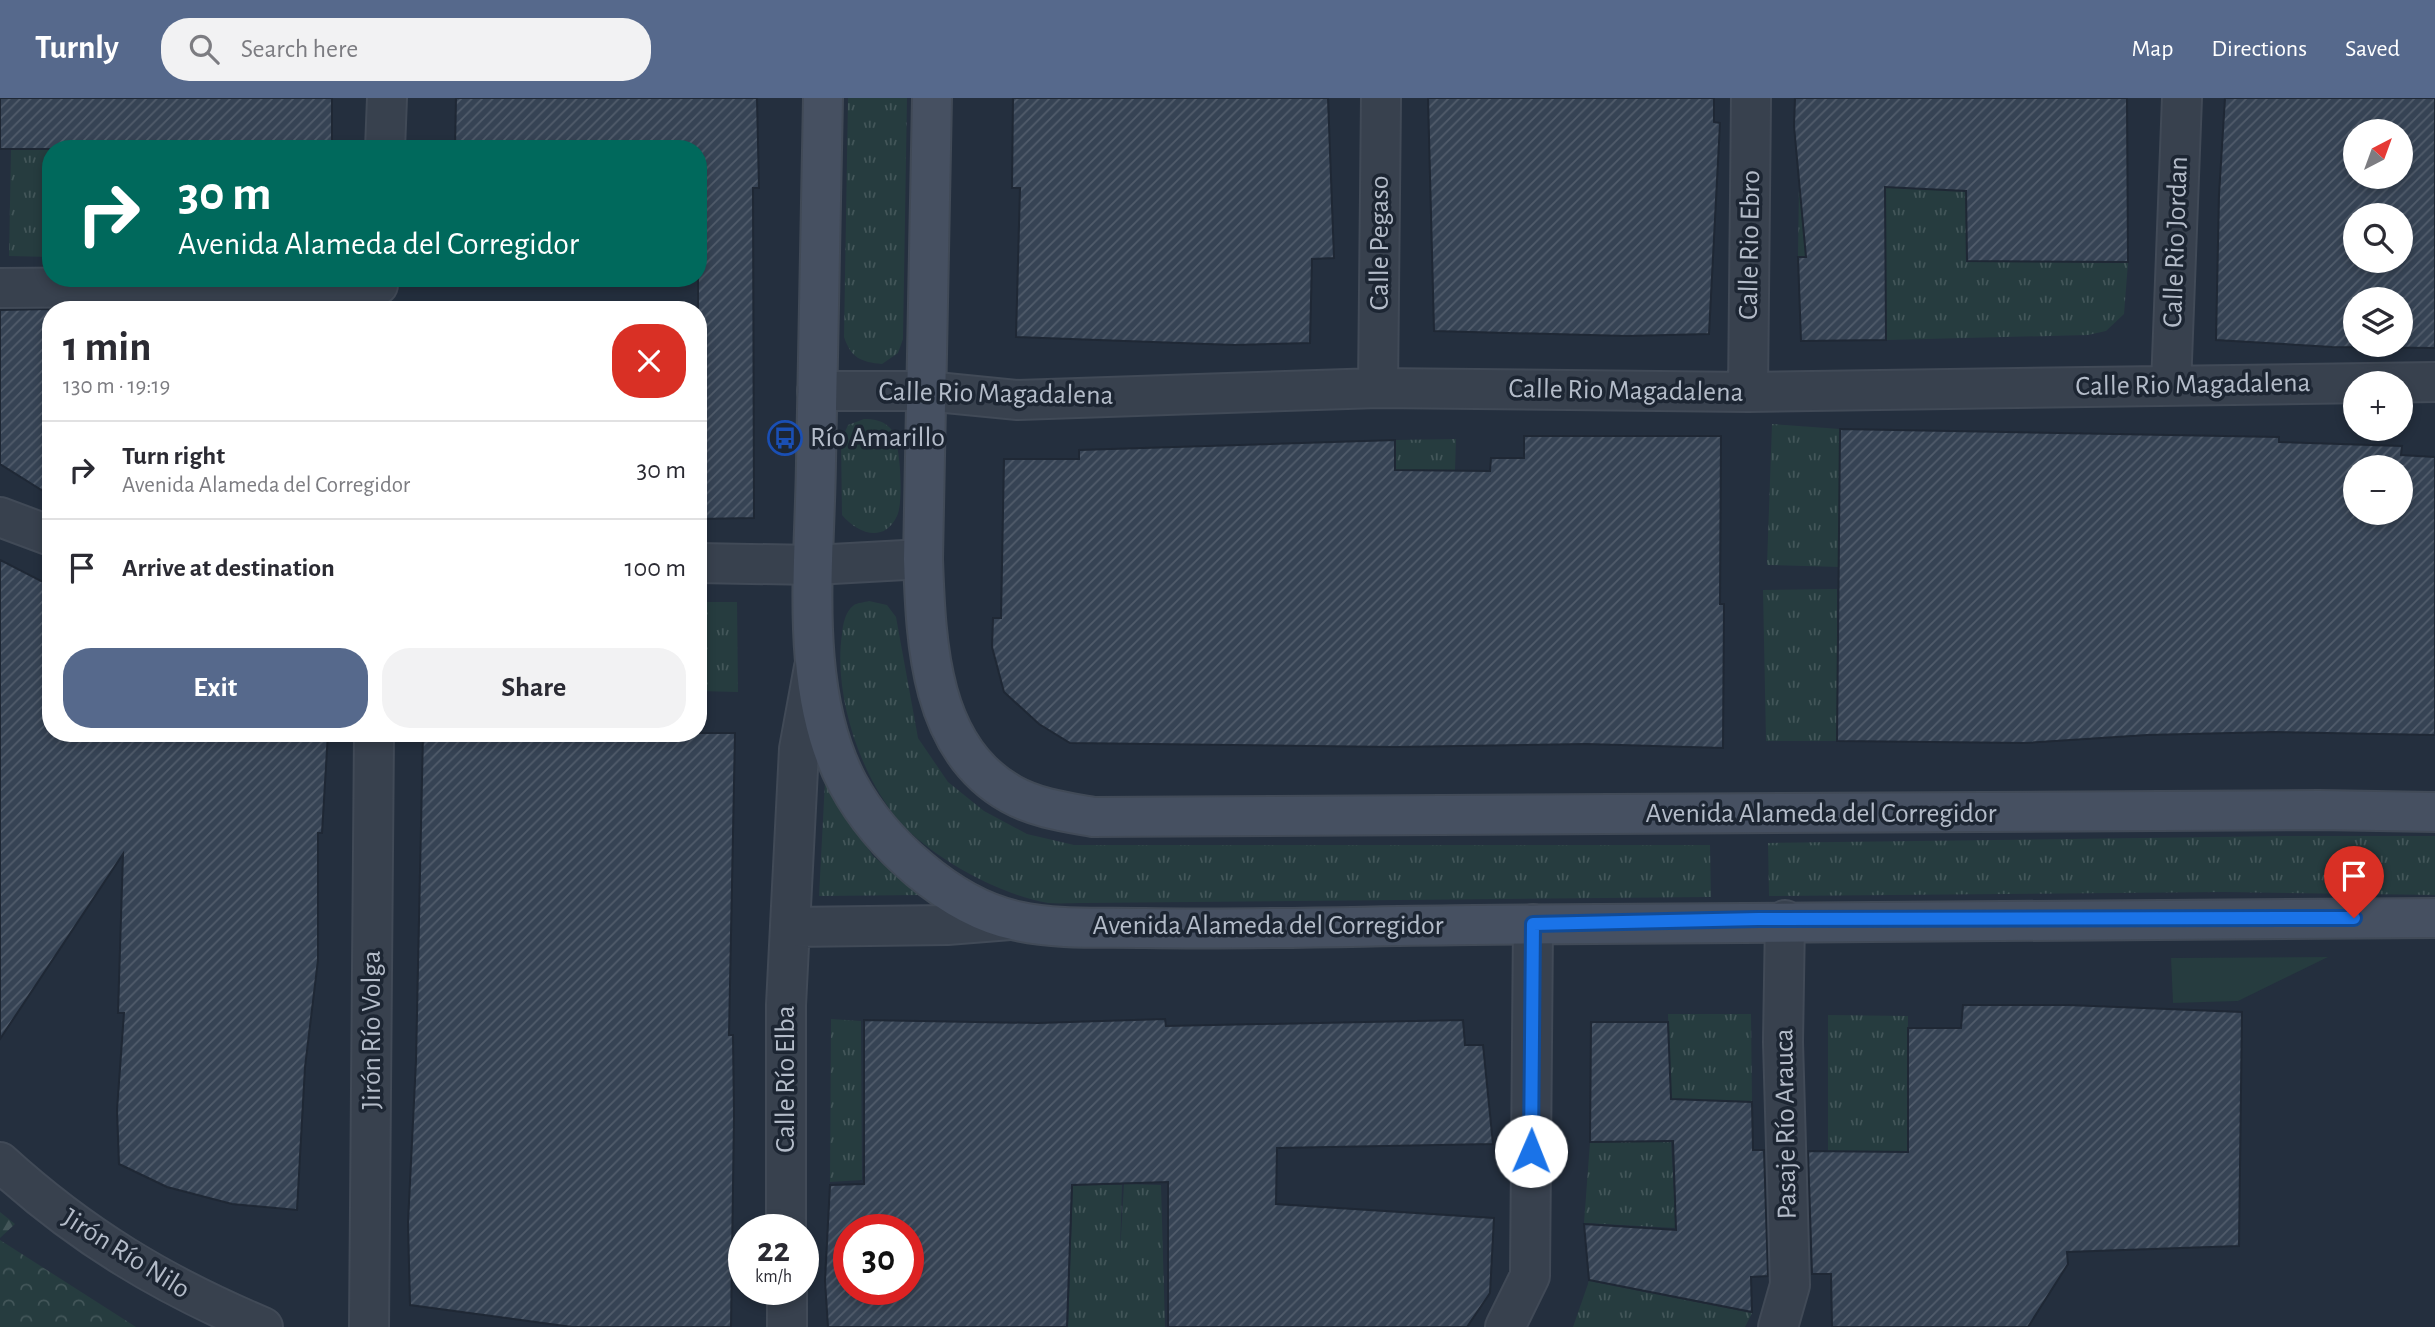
<!DOCTYPE html>
<meta charset="utf-8">
<style>
:root{--surface:#fff;--page:#f2f2f3;--text:#2b2b33;--muted:#7c7c81;--line:#e1e1e2;--accent:#56698c}
body{margin:0;font-family:"Alegreya Sans",sans-serif;background:var(--page);color:var(--text);height:100vh;display:flex;flex-direction:column;font-size:26px;white-space:nowrap}
*{box-sizing:border-box;margin:0}
p{font-size:23px;color:var(--muted)}
.icon{flex:none;width:38px;height:38px;fill:none;stroke:currentColor;stroke-width:2;stroke-linecap:round;stroke-linejoin:round}
.map{position:relative;flex:1;overflow:hidden}
.sheet{position:absolute;left:42px;top:203px;width:665px;height:441px;display:flex;flex-direction:column;background:var(--surface);border-radius:28px;box-shadow:0 4px 10px #0003}
.sheet>*{flex:none}
.hud{position:absolute;left:42px;top:42px;width:665px;height:147px;border-radius:28px;box-shadow:0 4px 10px #0003;background:#00695c;color:#fff;overflow:hidden}
.needle{width:46px;rotate:41deg}
.fabs{position:absolute;left:2343px;top:21px;display:grid;gap:14px}
.fabs a{display:grid;place-items:center;width:70px;height:70px;border-radius:50%;background:var(--surface);box-shadow:0 4px 10px #0003;font-size:35px}
.speed{position:absolute;left:728px;top:1116px;display:flex;gap:14px;font-size:35px;font-weight:700;text-align:center}
.speed>*{display:grid;place-content:center;width:91px;height:91px;border-radius:50%;background:var(--surface);box-shadow:0 4px 10px #0003;line-height:1}
.speed small{font-size:18px;font-weight:400}
.speed .limit{border:10px solid #d22;background:#fff;color:#111}
.pin{position:absolute;display:grid;place-items:center;width:60px;height:60px;color:#fff;margin:-72px -30px;border-radius:50% 50% 50% 0;rotate:-45deg;box-shadow:0 0 7px #0007}
.pin .icon{rotate:45deg}
.me{position:absolute;width:77px;margin:-38px;rotate:1deg;stroke-linejoin:round;filter:drop-shadow(0 0 5px #0008)}
.turn{display:flex;align-items:center;gap:24px;height:147px;padding:0 21px;font-size:32px}
.turn .icon{width:91px;height:91px;stroke-width:2.5}
.turn b{display:block;font-size:49px;line-height:60px}
.round{display:grid;place-items:center;flex:none;width:74px;height:74px;border-radius:28px;background:var(--page)}
.head{display:flex;align-items:center;justify-content:space-between;height:119px;padding:0 21px}
h1{font-size:42px;font-weight:600;line-height:52px}
.cta{display:flex;gap:14px;margin-top:auto;padding:14px 21px}
.cta a{flex:1;height:80px;border-radius:28px;background:var(--accent);color:#fff;font-size:28px;font-weight:600;line-height:80px;text-align:center}
.cta a+a{background:var(--page);color:var(--text)}
ul{padding:0;list-style:none}
li{display:flex;align-items:center;gap:21px;height:98px;padding:0 21px;border-top:2px solid var(--line)}
li div{flex:1}
li b{display:block;font-size:26px}
li em{font-style:normal}
header{display:flex;align-items:center;gap:42px;box-sizing:border-box;height:98px;padding:0 35px;background:var(--accent);color:#fff}
header strong{font-size:33px}
nav{display:flex;gap:38px;margin-inline-start:auto;font-size:24px}
.search{width:490px;height:63px;background:var(--page);display:flex;align-items:center;gap:18px;box-sizing:border-box;padding:0 24px;border-radius:28px;color:var(--muted);font-size:26px}
.map>svg:first-child{display:block}
.grass{fill:url(#grass-tufts)}
.forest{fill:url(#forest-firs)}
.park{fill:url(#park-crowns)}
.garden{fill:#263c3f}
.building{fill:url(#building-hatch);stroke:#1f2835;stroke-width:2;fill-rule:evenodd}
.lines{fill:none;stroke-linecap:round;stroke-linejoin:round}
.street-casing{stroke:#414a57;stroke-width:42}
.secondary-casing{stroke:#414a57;stroke-width:42}
.street{stroke:#38414e;stroke-width:38}
.secondary{stroke:#465061;stroke-width:38}
.route-casing{stroke:#114b97;stroke-width:18}
.route{stroke:#1a73e8;stroke-width:12}
.labels{text-anchor:middle;dominant-baseline:central;stroke-width:7;stroke-linejoin:round;paint-order:stroke}
.street-label{font-size:28px;fill:#b4bcc9;stroke:#1d2633}
.poi-label{font-size:28px;fill:#b4bcc9;stroke:#1d2633;text-anchor:start}
</style>
<header>
<strong>Turnly</strong>
<div class="search"><svg class="icon" aria-label="search" viewBox="0 0 24 24"><circle cx="10" cy="10" r="6"/><path d="M15 15l6 6"/></svg>Search here</div>
<nav><a>Map</a><a>Directions</a><a>Saved</a></nav>
</header>
<div class="map">
<svg width="2435" height="1229" viewBox="0 0 2435 1229">
<defs>
<pattern id="grass-tufts" width="24" height="20" patternUnits="userSpaceOnUse" patternTransform="scale(1.75)"><rect width="24" height="20" fill="#263c3f"/><path d="M3 7l-1-3M5 7V3M7 7l1-3M15 17l-1-3M17 17v-4M19 17l1-3" fill="none" stroke="#435659"/></pattern>
<pattern id="forest-firs" width="22" height="20" patternUnits="userSpaceOnUse" patternTransform="scale(1.75)"><rect width="22" height="20" fill="#263c3f"/><path d="M5 1l3.5 6h-7zM16 11l3.5 6h-7z" fill="#435659"/></pattern>
<pattern id="park-crowns" width="20" height="18" patternUnits="userSpaceOnUse" patternTransform="scale(1.75)"><rect width="20" height="18" fill="#263c3f"/><path d="M2 6a3 3 0 1 1 6 0M12 15a3 3 0 1 1 6 0" fill="none" stroke="#435659"/></pattern>
<pattern id="building-hatch" width="6" height="6" patternUnits="userSpaceOnUse" patternTransform="scale(1.75)"><rect width="6" height="6" fill="#364354"/><path d="M-1 1l2-2M0 6l6-6M5 7l2-2" fill="none" stroke="#515c6b"/></pattern>
</defs>
<rect width="100%" height="100%" fill="#242f3e"/>
<path class="grass" d="M 12,0 L 51,51 L 51,159 L 9,158 Z
M 848,0 L 907,0 L 903,241 L 898,255 L 882,266 C 861,264 851,260 844,239 Z
M 1799,85 L 1966,93 L 1967,163 L 2128,165 L 2124,216 L 2106,233 L 2088,237 L 1886,242 L 1886,165 L 1798,159 Z
M 864,321 C 873,321 882,322 889,329 C 901,338 904,404 897,418 C 884,446 857,435 842,417 L 841,343 L 848,327 Z
M 1772,326 L 1840,331 L 1840,469 L 1767,467 Z
M 1456,341 L 1455,373 L 1396,471 L 1395,342 Z
M 1837,491 L 1837,643 L 1766,643 L 1763,492 Z
M 869,503 L 887,507 L 896,519 L 918,640 L 948,684 L 984,713 L 1027,736 L 1074,747 L 1710,747 L 1711,799 L 1085,805 C 1073,805 1059,806 1048,805 C 1000,797 932,760 900,724 C 860,678 833,596 842,536 C 843,526 845,514 854,507 C 857,505 865,504 869,503 Z
M 698,504 L 737,504 L 738,594 L 698,593 Z
M 825,683 L 873,758 L 921,797 L 819,798 Z
M 2285,738 L 2435,738 L 2435,797 L 2224,794 L 1769,798 L 1768,745 Z
M 1668,916 L 1751,916 L 1752,1004 L 1671,1001 Z
M 1828,917 L 1908,918 L 1908,1054 L 1828,1053 Z
M 831,921 L 861,923 L 862,1082 L 830,1084 Z
M 1671,1043 L 1676,1130 L 1584,1125 L 1590,1044 Z
M 1073,1086 L 1122,1087 L 1120,1155 L 1124,1086 L 1161,1087 L 1165,1229 L 1068,1229 Z
M 1589,1183 L 1752,1215 L 1745,1229 L 1573,1229 Z"/>
<path class="forest" d="M 0,1114 L 15,1126 L 0,1140 Z"/>
<path class="park" d="M 0,1142 L 136,1229 L 0,1229 Z"/>
<path class="garden" d="M 2328,859 L 2238,903 L 2173,905 L 2171,860 Z"/>
<path class="building" d="M 0,0 L 332,0 L 332,51 L 0,51 Z
M 456,0 L 757,0 L 759,90 L 753,90 L 754,420 L 698,421 L 698,51 L 455,51 Z
M 1013,0 L 1328,0 L 1334,160 L 1312,161 L 1310,245 L 1235,247 L 1016,239 L 1020,90 L 1012,90 Z
M 1428,0 L 1714,0 L 1714,24 L 1720,25 L 1709,236 L 1627,238 L 1434,233 Z
M 1795,0 L 2127,0 L 2128,164 L 1967,163 L 1966,93 L 1885,89 L 1886,242 L 1801,243 L 1798,159 L 1806,159 L 1794,28 Z
M 2225,0 L 2435,0 L 2435,250 L 2332,249 L 2216,242 L 2219,97 ZM 2356,33 L 2401,33 L 2401,79 L 2356,79 ZM 2356,117 L 2401,117 L 2401,163 L 2356,163 ZM 2356,201 L 2401,201 L 2401,247 L 2356,247 Z
M 51,211 L 51,398 L 0,366 L 0,212 Z
M 1840,331 L 2279,339 L 2279,344 L 2402,348 L 2401,357 L 2435,359 L 2435,637 L 2273,634 L 2147,637 L 2026,645 L 1837,643 ZM 2356,369 L 2401,369 L 2401,415 L 2356,415 Z
M 1524,338 L 1721,338 L 1720,506 L 1724,506 L 1723,650 L 1586,646 L 1395,649 L 1070,645 L 1039,626 L 1004,594 L 992,549 L 993,520 L 1001,520 L 1004,361 L 1079,361 L 1079,352 L 1395,342 L 1395,372 L 1490,373 L 1491,360 L 1524,360 Z
M 0,462 L 51,488 L 51,635 L 328,635 L 322,735 L 318,735 L 318,862 L 305,969 L 297,1112 L 232,1106 L 167,1089 L 119,1066 L 117,1012 L 124,915 L 118,915 L 123,756 L 0,941 Z
M 423,635 L 735,635 L 729,937 L 733,937 L 734,1018 L 731,1229 L 572,1229 L 410,1207 L 408,1125 L 416,963 Z
M 1963,907 L 2068,907 L 2242,914 L 2239,1148 L 2067,1154 L 2068,1166 L 2028,1229 L 1832,1229 L 1831,1176 L 1812,1176 L 1808,1053 L 1908,1054 L 1908,930 L 1961,930 Z
M 1165,921 L 1166,928 L 1463,922 L 1465,947 L 1483,947 L 1493,1046 L 1277,1050 L 1276,1106 L 1494,1120 L 1490,1195 L 1467,1229 L 1168,1229 L 1168,1084 L 1072,1087 L 1067,1229 L 828,1229 L 825,1183 L 830,1087 L 864,1086 L 864,922 L 1038,925 ZM 849,1132 L 908,1132 L 908,1192 L 849,1192 Z
M 1591,924 L 1668,924 L 1671,1001 L 1752,1004 L 1753,1052 L 1764,1052 L 1768,1178 L 1751,1179 L 1752,1214 L 1589,1182 L 1584,1126 L 1676,1132 L 1673,1043 L 1590,1044 Z"/>
<g class="lines">
<g class="street-casing">
<path id="street" d="M 385,51 L 387,0
M 0,190 L 378,187
M 2171,288 L 2182,0
M 1378,290 L 1381,0
M 817,293 L 926,293 L 1018,302 L 1378,290 L 1748,294 L 2435,284
M 1748,294 L 1751,0
M 0,419 L 51,438
M 698,465 L 814,467 L 923,461
M 792,829 L 947,827 L 1010,822
M 0,1064 C 81,1138 163,1187 263,1229
M 786,1132 L 786,907 L 799,651 L 814,569
M 787,1192 L 787,1229
M 369,1229 L 374,635
M 1505,1229 L 1530,1178 L 1533,826
M 1778,1229 L 1790,1187 L 1783,944 L 1785,822"/>
</g>
<g class="secondary-casing">
<path id="secondary" d="M 823,0 C 821,121 818,242 816,363 C 815,467 798,592 848,686 C 880,745 950,809 1017,823 C 1058,832 1103,829 1145,830 C 1255,832 1364,828 1474,827 C 1794,823 2114,821 2435,820
M 932,0 L 923,461 C 926,544 929,650 1011,696 C 1036,710 1065,714 1093,719 L 2319,712 L 2435,714"/>
</g>
<use href="#street" class="street"/>
<use href="#secondary" class="secondary"/>
</g>
<g class="lines">
<g class="route-casing">
<path id="route" d="M 1531,1053 L 1533,826 L 1758,821 L 2354,820"/>
</g>
<use href="#route" class="route"/>
</g>
<defs>
<g id="bus-ring" transform="scale(1.75)"><circle r="9.5" fill="#1d2633" stroke="#1a4fb4" stroke-width="1.5"/><path d="M-5-6H5V4H4V6H2V4H-2V6H-4V4H-5ZM-3.5-4V0h7V-4ZM-3.5 1.2v1.5H-2V1.2ZM2 1.2v1.5H3.5V1.2Z" fill="#1a4fb4"/></g>
</defs>
<g fill-rule="evenodd">
<use href="#bus-ring" x="785" y="340"/>
</g>
<g class="labels">
<g class="street-label">
<text transform="translate(2176 144) rotate(-88)">Calle Rio Jordan</text>
<text transform="translate(1380 145) rotate(-90)">Calle Pegaso</text>
<text transform="translate(1750 147) rotate(-89)">Calle Rio Ebro</text>
<text transform="translate(2193 287) rotate(-1)">Calle Rio Magadalena</text>
<text transform="translate(1626 293) rotate(1)">Calle Rio Magadalena</text>
<text transform="translate(996 296) rotate(1)">Calle Rio Magadalena</text>
<text x="1821" y="716">Avenida Alameda del Corregidor</text>
<text x="1268" y="828">Avenida Alameda del Corregidor</text>
<text transform="translate(372 932) rotate(-90)">Jirón Río Volga</text>
<text transform="translate(786 981) rotate(-90)">Calle Río Elba</text>
<text transform="translate(1786 1026) rotate(-91)">Pasaje Río Arauca</text>
<text transform="translate(126 1156) rotate(32)">Jirón Río Nilo</text>
</g>
<g class="poi-label">
<text x="810" y="340">Río Amarillo</text>
</g>
</g>
</svg>
<div class="fabs">
<a><svg class="needle" viewBox="-14 -14 28 28"><path d="M0-13l5 13h-10z" fill="#e53935"/><path d="M0 13l5-13h-10z" fill="#7c7c81"/></svg></a>
<a><svg class="icon" aria-label="search" viewBox="0 0 24 24"><circle cx="10" cy="10" r="6"/><path d="M15 15l6 6"/></svg></a>
<a><svg class="icon" aria-label="layers" viewBox="0 0 24 24"><path d="M12 4l9 5-9 5-9-5zM3 14l9 5 9-5"/></svg></a>
<a>+</a>
<a>−</a>
</div>
<div class="speed"><div>22<small>km/h</small></div><div class="limit">30</div></div>
<div class="pin" style="left:2354px;top:820px;background:#d93025"><svg class="icon" aria-label="arrive" viewBox="0 0 24 24"><path d="M6 21V4h12l-3 4 3 4H6"/></svg></div>
<svg class="me" style="left:1531px;top:1053px" viewBox="-20 -20 40 40"><circle r="19" fill="#fff"/><path d="M0-13L10 11 0 6-10 11z" fill="#1a73e8"/></svg>
<div class="hud">
<div class="turn"><svg class="icon" aria-label="right" viewBox="0 0 24 24"><path d="M7 20v-9h11M14 6l5 5-5 5"/></svg><div><b>30 m</b>Avenida Alameda del Corregidor</div></div>
</div>
<section class="sheet">
<div class="head"><div><h1>1 min</h1><p>130 m · 19:19</p></div><a class="round" style="background:#d93025;color:#fff"><svg class="icon" aria-label="close" viewBox="0 0 24 24"><path d="M6 6l12 12M18 6L6 18"/></svg></a></div>
<ul>
<li><svg class="icon" aria-label="right" viewBox="0 0 24 24"><path d="M7 20v-9h11M14 6l5 5-5 5"/></svg><div><b>Turn right</b><p>Avenida Alameda del Corregidor</p></div><em>30 m</em></li>
<li><svg class="icon" aria-label="arrive" viewBox="0 0 24 24"><path d="M6 21V4h12l-3 4 3 4H6"/></svg><div><b>Arrive at destination</b></div><em>100 m</em></li>
</ul>
<div class="cta"><a>Exit</a><a>Share</a></div>
</section>
</div>
